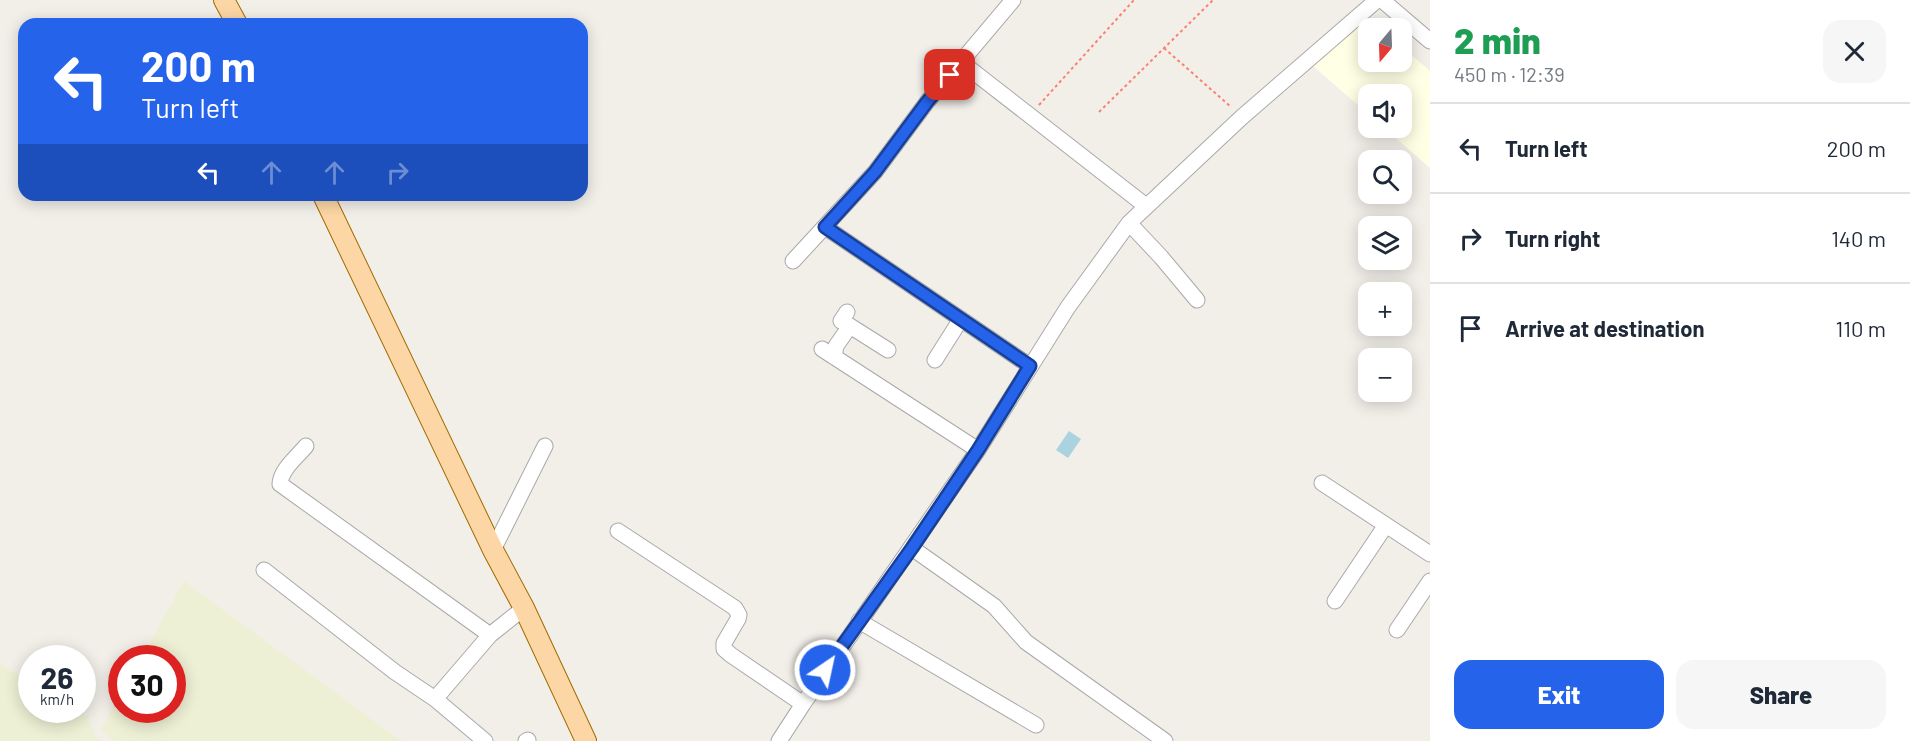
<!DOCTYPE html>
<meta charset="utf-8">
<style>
:root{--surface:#fff;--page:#f6f6f7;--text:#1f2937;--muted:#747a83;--line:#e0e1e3;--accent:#2563eb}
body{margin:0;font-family:Barlow,sans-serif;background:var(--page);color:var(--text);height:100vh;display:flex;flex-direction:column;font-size:22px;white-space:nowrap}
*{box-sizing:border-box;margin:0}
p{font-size:20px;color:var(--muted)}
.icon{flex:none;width:33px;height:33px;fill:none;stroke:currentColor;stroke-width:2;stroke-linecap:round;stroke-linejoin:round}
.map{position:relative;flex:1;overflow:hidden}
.details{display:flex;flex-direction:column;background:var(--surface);width:480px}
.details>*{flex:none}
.top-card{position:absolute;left:18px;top:18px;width:570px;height:183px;border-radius:18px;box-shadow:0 3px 15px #0003;background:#2563eb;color:#fff;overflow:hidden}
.needle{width:39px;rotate:199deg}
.controls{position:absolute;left:1358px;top:18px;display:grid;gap:12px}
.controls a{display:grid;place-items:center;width:54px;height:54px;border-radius:12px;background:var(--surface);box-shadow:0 3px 15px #0003;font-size:30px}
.speed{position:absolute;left:18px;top:645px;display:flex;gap:12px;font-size:30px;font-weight:700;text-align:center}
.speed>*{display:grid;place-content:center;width:78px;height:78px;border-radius:50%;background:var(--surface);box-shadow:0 3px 15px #0003;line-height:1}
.speed small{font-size:15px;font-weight:400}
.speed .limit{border:9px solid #d22;background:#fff;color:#111}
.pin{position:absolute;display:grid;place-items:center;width:51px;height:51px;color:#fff;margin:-26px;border-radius:12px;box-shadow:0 3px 9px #0006}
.me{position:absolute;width:66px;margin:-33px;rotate:34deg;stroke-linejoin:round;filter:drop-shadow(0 0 4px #0008)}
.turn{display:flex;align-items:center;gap:21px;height:126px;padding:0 24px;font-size:27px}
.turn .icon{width:78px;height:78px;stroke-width:2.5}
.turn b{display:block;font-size:42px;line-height:51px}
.lanes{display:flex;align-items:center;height:57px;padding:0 24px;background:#0003;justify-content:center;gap:30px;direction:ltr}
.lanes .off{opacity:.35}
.round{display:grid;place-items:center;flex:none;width:63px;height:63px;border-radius:18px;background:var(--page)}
.head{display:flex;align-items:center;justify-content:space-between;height:102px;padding:0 24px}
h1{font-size:36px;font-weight:800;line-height:45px;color:#1e9e55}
.action{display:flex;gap:12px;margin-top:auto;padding:12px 24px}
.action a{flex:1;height:69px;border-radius:18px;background:var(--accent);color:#fff;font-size:24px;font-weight:800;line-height:69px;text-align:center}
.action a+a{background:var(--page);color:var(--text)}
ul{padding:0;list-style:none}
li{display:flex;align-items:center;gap:18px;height:90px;padding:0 24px;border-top:2px solid var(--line)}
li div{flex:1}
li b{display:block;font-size:22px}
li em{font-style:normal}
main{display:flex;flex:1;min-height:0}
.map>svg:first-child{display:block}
.education{fill:#ffffe5}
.farmland{fill:#eef0d5}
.water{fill:#aad3df}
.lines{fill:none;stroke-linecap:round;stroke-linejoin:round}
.minor-casing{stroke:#a9a9a9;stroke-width:17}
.major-casing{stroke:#a06b00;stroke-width:22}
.path{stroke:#fa8072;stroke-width:2;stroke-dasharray:3 3;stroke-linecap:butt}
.minor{stroke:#fff;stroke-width:15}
.major{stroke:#fcd6a4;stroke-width:20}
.route-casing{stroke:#184099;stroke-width:15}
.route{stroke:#2563eb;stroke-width:10}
</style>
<main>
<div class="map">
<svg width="1430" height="741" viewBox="0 0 1430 741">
<rect width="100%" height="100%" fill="#f2efe9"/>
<path class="education" d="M 1366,16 L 1380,28 L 1368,28 L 1368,62 L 1401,62 L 1401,46 L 1430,71 L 1430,168 L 1384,128 L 1401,128 L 1401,94 L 1368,94 L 1368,114 L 1312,65 Z"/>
<path class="farmland" d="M 184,581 L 401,741 L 115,741 L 101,730 L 121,693 L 122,710 L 172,710 L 172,658 L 141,658 Z
M 0,664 L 31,682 L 32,710 L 77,710 L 89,717 L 94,735 L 102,741 L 0,741 Z"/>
<path class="water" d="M 1069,431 L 1081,439 L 1068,458 L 1056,450 Z"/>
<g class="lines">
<g class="minor-casing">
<path id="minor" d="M 1382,0 L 1430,41
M 961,62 L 1146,206
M 1129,223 L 1161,257 L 1197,300
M 825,227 L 1030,366
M 793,261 L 875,172 L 927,102 L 1013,0
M 850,326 L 888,350
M 822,349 L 978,450
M 834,357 L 836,346 L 850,326 L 841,321 L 847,312
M 935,360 L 961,319
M 306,446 C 297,457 281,469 280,484 L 490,635
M 1322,483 L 1430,554
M 618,531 L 735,608 L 739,615 L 738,619 L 724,643 L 724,649 L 731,655 L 803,704
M 912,548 L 994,606 L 1026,642 L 1165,741
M 493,550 L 545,446
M 264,570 L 395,672 L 435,699 L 485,741
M 1335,601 L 1386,525
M 859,621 L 1036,725
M 1397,630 L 1430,581
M 435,699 L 490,635 L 524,608
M 526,741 L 528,740
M 779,741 L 803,704 L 978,450 L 1068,307 L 1129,223 L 1242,117 L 1377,0"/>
</g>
<g class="major-casing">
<path id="major" d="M 224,0 L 237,24
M 323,195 L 493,550 L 524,608 L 586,741"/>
</g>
<path class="path" d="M 1164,48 L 1231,107
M 1039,105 L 1134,0
M 1099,112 L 1213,0"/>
<use href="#minor" class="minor"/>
<use href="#major" class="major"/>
</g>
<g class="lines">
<g class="route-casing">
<path id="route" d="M 825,670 L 912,548 L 978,450 L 1030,366 L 825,227 L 875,172 L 927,102 L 950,75"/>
</g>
<use href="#route" class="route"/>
</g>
</svg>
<div class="controls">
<a><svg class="needle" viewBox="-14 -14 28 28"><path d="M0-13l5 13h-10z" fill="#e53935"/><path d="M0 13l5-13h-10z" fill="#747a83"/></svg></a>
<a><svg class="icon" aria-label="sound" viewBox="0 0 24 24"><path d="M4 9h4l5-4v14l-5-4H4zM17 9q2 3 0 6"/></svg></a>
<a><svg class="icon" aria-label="search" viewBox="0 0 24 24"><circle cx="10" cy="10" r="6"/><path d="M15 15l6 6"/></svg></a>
<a><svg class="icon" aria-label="layers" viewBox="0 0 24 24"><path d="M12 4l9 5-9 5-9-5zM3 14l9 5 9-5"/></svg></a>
<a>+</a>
<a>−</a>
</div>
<div class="speed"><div>26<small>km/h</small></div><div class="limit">30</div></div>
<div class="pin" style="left:950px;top:75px;background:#d93025"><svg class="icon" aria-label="arrive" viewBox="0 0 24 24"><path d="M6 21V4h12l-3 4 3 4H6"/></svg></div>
<svg class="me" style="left:825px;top:670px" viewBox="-20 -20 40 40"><circle r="17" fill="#2563eb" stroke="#fff" stroke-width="3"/><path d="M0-11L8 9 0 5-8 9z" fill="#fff"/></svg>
<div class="top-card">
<div class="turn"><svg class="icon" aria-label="left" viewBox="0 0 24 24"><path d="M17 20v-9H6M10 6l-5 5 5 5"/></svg><div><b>200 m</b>Turn left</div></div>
<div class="lanes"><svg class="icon" aria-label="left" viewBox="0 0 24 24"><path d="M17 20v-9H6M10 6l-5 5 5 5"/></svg><svg class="icon off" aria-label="ahead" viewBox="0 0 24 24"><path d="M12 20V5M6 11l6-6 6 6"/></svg><svg class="icon off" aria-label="ahead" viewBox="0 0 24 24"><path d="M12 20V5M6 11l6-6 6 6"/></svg><svg class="icon off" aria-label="right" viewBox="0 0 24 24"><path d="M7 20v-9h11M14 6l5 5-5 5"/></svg></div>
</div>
</div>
<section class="details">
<div class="head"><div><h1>2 min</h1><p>450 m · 12:39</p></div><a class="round"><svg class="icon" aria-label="close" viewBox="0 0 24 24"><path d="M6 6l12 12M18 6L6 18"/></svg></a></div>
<ul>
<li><svg class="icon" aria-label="left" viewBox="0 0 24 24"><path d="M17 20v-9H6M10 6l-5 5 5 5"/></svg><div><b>Turn left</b></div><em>200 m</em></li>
<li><svg class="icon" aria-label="right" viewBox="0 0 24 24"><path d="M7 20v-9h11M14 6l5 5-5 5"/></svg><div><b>Turn right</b></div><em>140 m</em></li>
<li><svg class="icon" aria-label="arrive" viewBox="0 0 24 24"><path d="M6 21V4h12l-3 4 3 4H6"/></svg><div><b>Arrive at destination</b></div><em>110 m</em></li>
</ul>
<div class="action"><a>Exit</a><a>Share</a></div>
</section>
</main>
